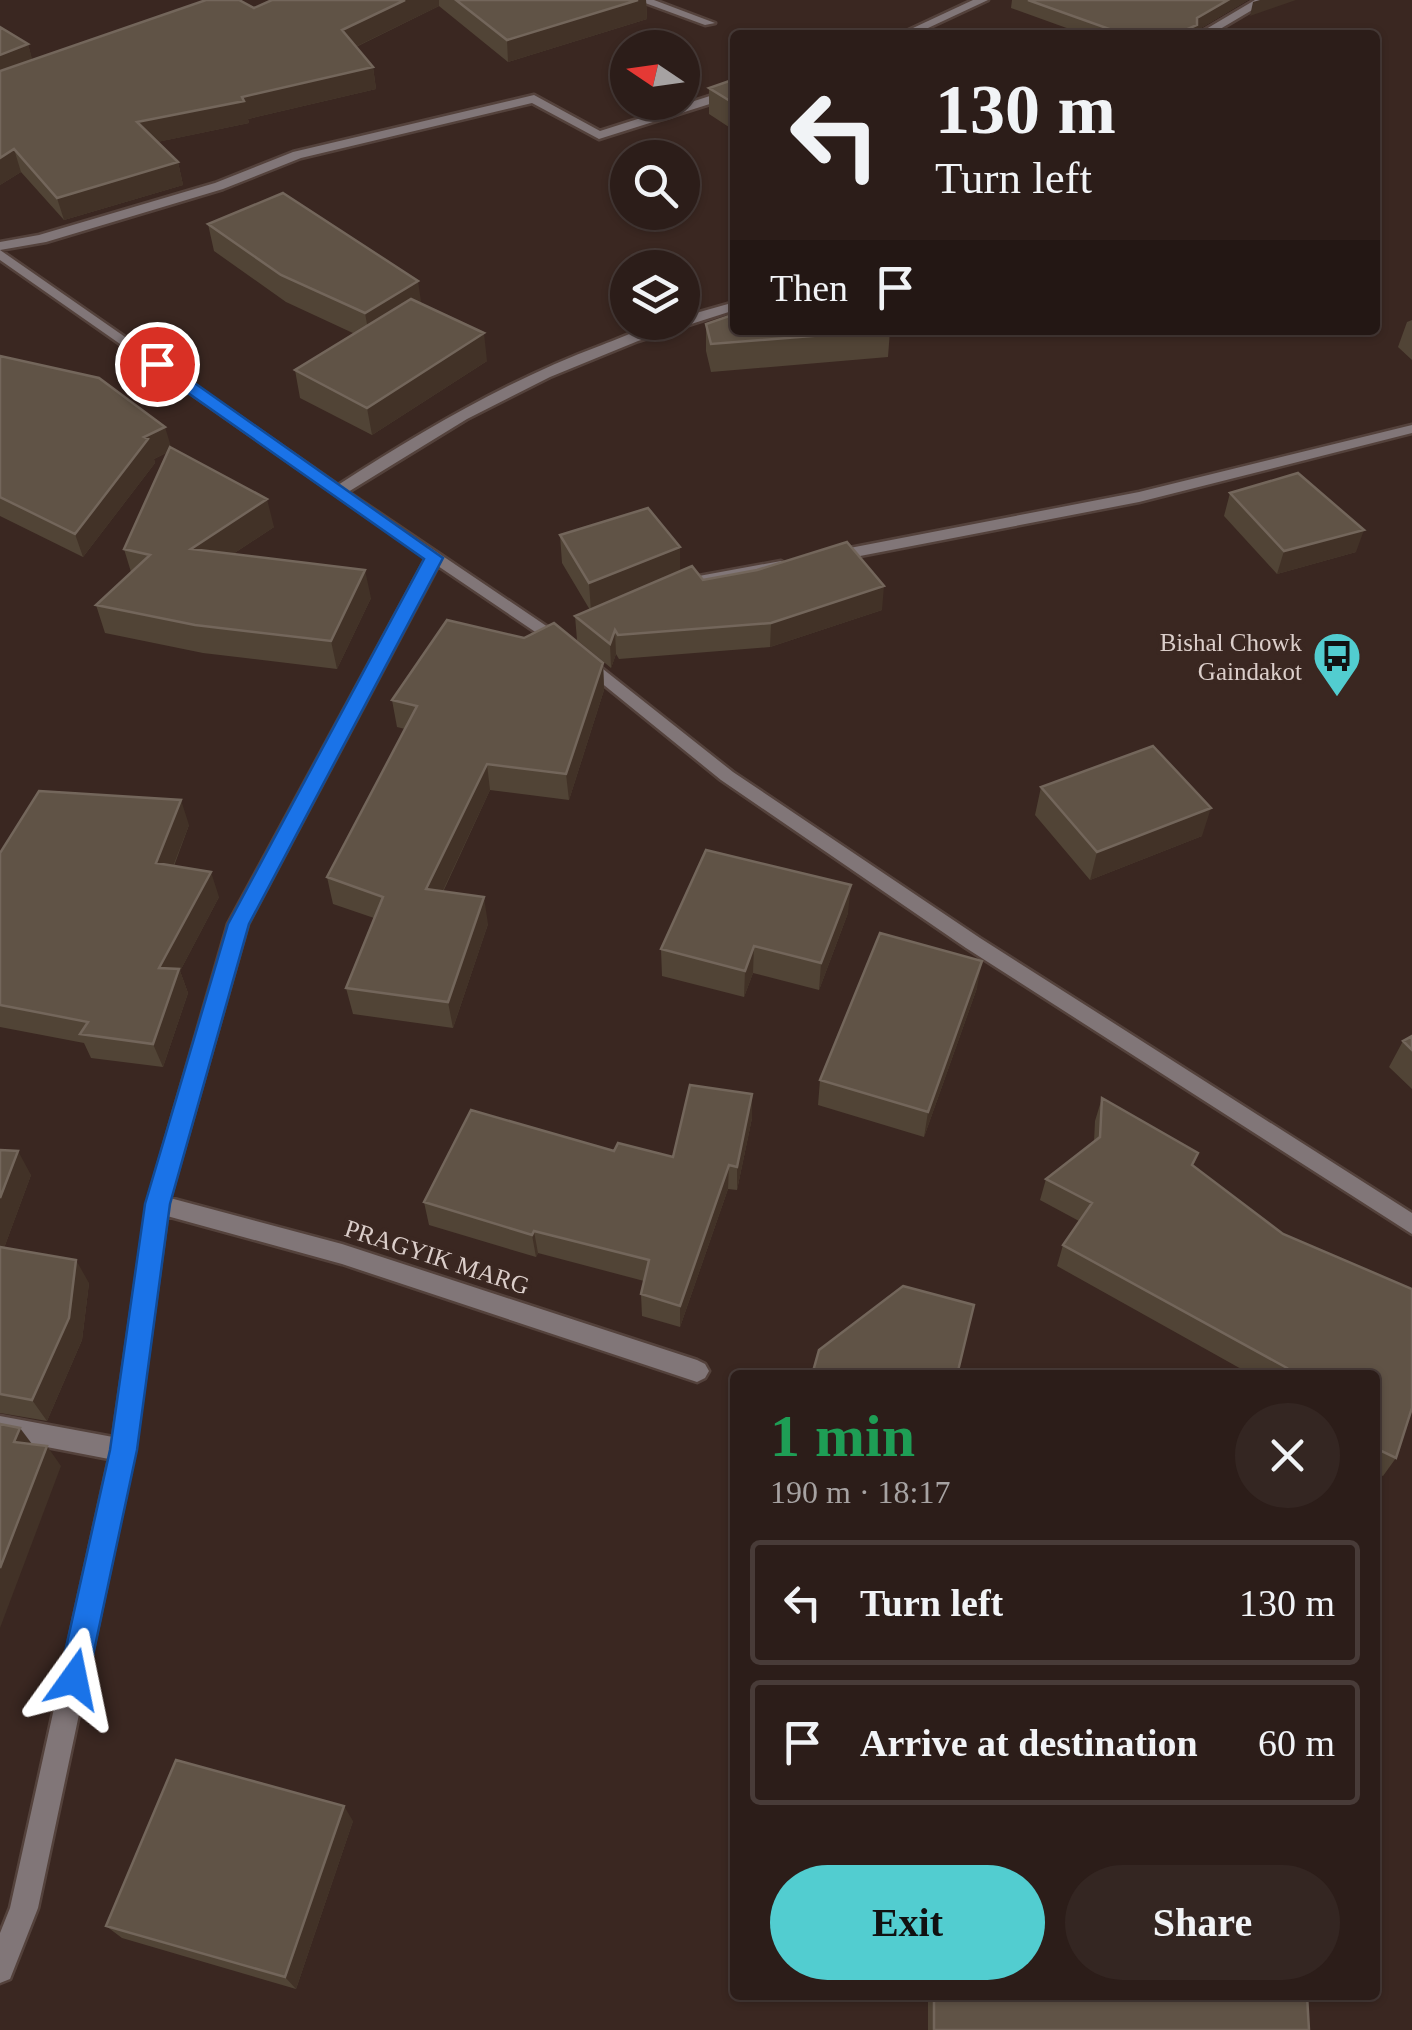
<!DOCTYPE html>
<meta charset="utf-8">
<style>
:root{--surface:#2c1d19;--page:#342622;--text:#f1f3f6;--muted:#a6a2a2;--line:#483b38;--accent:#52cdd0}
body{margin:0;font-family:"Times New Roman",serif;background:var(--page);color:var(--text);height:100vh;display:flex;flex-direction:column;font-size:38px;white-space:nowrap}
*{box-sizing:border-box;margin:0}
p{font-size:32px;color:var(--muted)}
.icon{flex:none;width:55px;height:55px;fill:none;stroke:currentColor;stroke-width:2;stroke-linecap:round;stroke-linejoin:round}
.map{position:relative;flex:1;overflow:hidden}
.side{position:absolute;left:730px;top:1370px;width:650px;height:630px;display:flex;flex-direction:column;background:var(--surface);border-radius:10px;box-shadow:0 2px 8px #0004,0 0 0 2px var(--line)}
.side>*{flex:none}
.hud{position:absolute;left:730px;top:30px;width:650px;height:305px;border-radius:10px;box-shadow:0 2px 8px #0004,0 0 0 2px var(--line);background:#2c1d19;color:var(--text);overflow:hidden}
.needle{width:65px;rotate:283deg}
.controls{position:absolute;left:610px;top:30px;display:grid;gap:20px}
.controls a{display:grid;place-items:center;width:90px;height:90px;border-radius:50%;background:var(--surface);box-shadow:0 2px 8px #0004,0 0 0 2px var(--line);font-size:50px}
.pin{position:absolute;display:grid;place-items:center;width:85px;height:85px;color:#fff;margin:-42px;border:5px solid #fff;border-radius:50%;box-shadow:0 2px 10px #0007}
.me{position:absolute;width:110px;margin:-55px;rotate:12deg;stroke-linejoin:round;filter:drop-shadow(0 0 8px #0008)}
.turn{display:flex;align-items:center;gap:35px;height:210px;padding:0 40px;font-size:45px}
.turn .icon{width:130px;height:130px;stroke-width:2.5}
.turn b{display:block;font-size:70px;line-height:85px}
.then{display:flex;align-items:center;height:95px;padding:0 40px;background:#0003;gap:20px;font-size:38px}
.round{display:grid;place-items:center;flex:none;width:105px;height:105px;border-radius:52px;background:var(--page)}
.overview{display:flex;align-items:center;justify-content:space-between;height:170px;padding:0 40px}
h1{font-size:60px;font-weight:600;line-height:75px;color:#1e9e55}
.primary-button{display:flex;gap:20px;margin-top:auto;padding:20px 40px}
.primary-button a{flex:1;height:115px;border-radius:60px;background:var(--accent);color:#111;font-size:40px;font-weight:600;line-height:115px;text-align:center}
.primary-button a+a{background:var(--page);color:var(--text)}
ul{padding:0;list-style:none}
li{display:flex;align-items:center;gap:30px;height:125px;margin:0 20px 15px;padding:0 20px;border:5px solid var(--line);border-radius:10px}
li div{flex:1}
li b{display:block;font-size:38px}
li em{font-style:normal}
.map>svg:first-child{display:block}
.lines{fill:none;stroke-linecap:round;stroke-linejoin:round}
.street-casing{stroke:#54423c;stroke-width:5}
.street{fill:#817678;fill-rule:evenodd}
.wall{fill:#514436}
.shaded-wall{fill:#423227}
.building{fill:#605346;stroke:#73665b;stroke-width:2.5}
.route{fill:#1a73e8;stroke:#114b97;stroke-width:2.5}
.labels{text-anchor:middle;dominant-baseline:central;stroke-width:8;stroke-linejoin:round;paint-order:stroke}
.poi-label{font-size:25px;fill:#dbceca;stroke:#3a2721;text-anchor:end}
.street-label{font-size:25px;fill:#dbceca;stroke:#3a2721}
</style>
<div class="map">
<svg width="1412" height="2030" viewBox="0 0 1412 2030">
<rect width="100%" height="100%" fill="#3a2721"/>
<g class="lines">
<g class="street-casing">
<path id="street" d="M 637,0 L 654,0 L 715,23 L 705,25 Z
M 973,0 L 988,0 L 913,35 L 898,35 Z
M 1255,0 L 1269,0 L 1210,35 L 1196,35 Z
M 735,88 L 735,96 L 599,139 L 532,103 L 301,158 L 223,189 L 46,242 L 0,250 L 0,242 L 39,235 L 215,183 L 293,152 L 534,95 L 600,131 Z
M 0,250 L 338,485 C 422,431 508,380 602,345 C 628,335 654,322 682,322 L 682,317 L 735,302 L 735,310 L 638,341 L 550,377 L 467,419 L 348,492 L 570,642 L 562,647 L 556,646 L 438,566 L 248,924 L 170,1198 L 342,1244 L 697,1360 L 705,1364 L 709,1371 L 705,1378 L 697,1382 L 342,1264 L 167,1216 L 135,1450 L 38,1908 L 10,1979 L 0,1983 L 0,1933 L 10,1908 L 109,1459 L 0,1438 L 0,1416 L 113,1437 L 147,1204 L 228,924 L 426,558 L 0,260 Z
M 1412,425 L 1412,433 L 1139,502 L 829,562 L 821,557 L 829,552 L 1139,492 Z
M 781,561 L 789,566 L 787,570 L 677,590 L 669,585 L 677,580 Z
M 584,654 L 733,772 L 980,938 L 1412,1213 L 1412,1234 L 966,948 L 721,780 L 578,664 L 578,656 Z"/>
</g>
<use href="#street" class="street"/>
</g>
<path class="wall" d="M 272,0 L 646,0 L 647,19 L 508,62 L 439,6 L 356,47 L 373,67 L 376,89 L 248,119 L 249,123 L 157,142 L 178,162 L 183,185 L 64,220 L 21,172 L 0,185 L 28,44 L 32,60 L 254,8 Z
M 1012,0 L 1248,0 L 1196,31 L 1195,35 L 1086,35 L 1011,8 Z
M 735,79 L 735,131 L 709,114 L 709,88 Z
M 208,224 L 422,304 L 487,361 L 372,435 L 300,398 L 295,370 L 355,334 L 286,302 L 214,251 Z
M 1412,320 L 1412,360 L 1398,347 L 1407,322 Z
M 706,324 L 890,330 L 888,357 L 711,372 L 706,351 Z
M 0,356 L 171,448 L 274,527 L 233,554 L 371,598 L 337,669 L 203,653 L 105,633 L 96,605 L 131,572 L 124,549 L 168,452 L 154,459 L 155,463 L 83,557 L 0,516 Z
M 1230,493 L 1356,552 L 1277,574 L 1224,516 Z
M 560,535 L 680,547 L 680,571 L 703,580 L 882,610 L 770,647 L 619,659 L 616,654 L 611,668 L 577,640 L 575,616 L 590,610 L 562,563 Z
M 603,663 L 604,690 L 569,800 L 490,790 L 443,892 L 488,924 L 453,1028 L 353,1014 L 346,988 L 374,918 L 333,904 L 327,877 L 405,729 L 397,727 L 392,700 Z
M 1041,787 L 1202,836 L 1090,880 L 1035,815 Z
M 189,825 L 174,866 L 219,897 L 180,971 L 188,993 L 163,1067 L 91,1058 L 84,1043 L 0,1027 L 0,853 Z
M 848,913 L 819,990 L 753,973 L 744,997 L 662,976 L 661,949 Z
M 977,988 L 924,1137 L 818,1105 L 820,1080 Z
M 1412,1036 L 1412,1089 L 1389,1067 L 1403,1041 Z
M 1102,1098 L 1198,1153 L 1193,1166 L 1283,1234 L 1412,1289 L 1412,1408 L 1396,1458 L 1383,1476 L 1375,1473 L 1375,1375 L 1252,1375 L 1057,1266 L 1063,1245 L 1079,1221 L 1040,1200 L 1046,1179 L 1094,1142 L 1095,1121 Z
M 752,1118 L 737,1190 L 728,1189 L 680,1327 L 642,1316 L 641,1294 L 644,1281 L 538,1253 L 536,1257 L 429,1225 L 424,1202 L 614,1151 L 673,1157 Z
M 0,1150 L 31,1175 L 4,1248 L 89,1283 L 82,1340 L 47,1421 L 0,1413 Z
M 353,1821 L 296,1989 L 122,1938 L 106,1926 Z
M 928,1995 L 1307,1995 L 1309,2030 L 928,2030 Z"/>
<path class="shaded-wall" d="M 405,0 L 439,0 L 439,6 L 345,52 L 342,30 Z
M 638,0 L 646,0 L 647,19 L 508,62 L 507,40 Z
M 1228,0 L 1248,0 L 1196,31 L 1195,35 L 1174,35 L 1197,18 Z
M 1260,0 L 1296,0 L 1250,16 L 1253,2 Z
M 28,44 L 34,66 L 0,80 L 0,55 Z
M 373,67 L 376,89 L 248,119 L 249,123 L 143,145 L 137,122 Z
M 14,149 L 21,172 L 0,185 L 0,158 Z
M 178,162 L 183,185 L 64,220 L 57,198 Z
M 418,281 L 422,308 L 370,341 L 365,313 Z
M 484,333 L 487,361 L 372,435 L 367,408 Z
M 165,427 L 172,450 L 154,459 L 155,463 L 83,557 L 75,534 L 144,437 Z
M 267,499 L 274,527 L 198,577 L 191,549 Z
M 1364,530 L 1356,552 L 1277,574 L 1284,551 Z
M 680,547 L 680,575 L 591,611 L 589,583 Z
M 365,570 L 371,598 L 337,669 L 331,641 Z
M 884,586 L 882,610 L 770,647 L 771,623 Z
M 615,630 L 616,654 L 611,668 L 610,644 Z
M 603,663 L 604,690 L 569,800 L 566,774 Z
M 487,764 L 490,790 L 431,916 L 426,889 Z
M 181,800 L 189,825 L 165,887 L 156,863 Z
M 1211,808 L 1202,836 L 1090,880 L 1097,852 Z
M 211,872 L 219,897 L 180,971 L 188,993 L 163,1067 L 153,1044 L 159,968 Z
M 851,885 L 848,913 L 819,990 L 821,963 Z
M 484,897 L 488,924 L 453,1028 L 448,1002 Z
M 754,946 L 753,973 L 744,997 L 745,971 Z
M 982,961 L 977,988 L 924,1137 L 928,1112 Z
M 752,1094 L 752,1118 L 737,1190 L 737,1167 Z
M 18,1151 L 31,1175 L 0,1259 L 0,1198 Z
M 729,1165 L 728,1189 L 680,1327 L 680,1306 Z
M 534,1231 L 538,1253 L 536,1257 L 532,1235 Z
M 76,1260 L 89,1283 L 82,1340 L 47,1421 L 32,1400 Z
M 20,1428 L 35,1448 L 14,1442 Z
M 47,1446 L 61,1466 L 0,1628 L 0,1568 Z
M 344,1806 L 353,1821 L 296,1989 L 285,1977 Z"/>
<path class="building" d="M 206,0 L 239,0 L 254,8 L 272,0 L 405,0 L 342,30 L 373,67 L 242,97 L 244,101 L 137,122 L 178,162 L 57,198 L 14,149 L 0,158 L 0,71 Z
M 456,0 L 638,0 L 507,40 Z
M 1028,0 L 1228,0 L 1197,18 L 1197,25 L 1174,35 L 1126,35 Z
M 0,27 L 28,44 L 0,55 Z
M 735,79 L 735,104 L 709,88 Z
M 283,193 L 418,281 L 365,313 L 281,275 L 208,224 Z
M 411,299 L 484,333 L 367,408 L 295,370 Z
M 735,314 L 735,330 L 887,330 L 711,344 L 706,324 Z
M 0,356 L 99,378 L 165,427 L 144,437 L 148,439 L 75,534 L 0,497 Z
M 170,447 L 267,499 L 191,549 L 365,570 L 331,641 L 195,625 L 96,605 L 150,555 L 124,549 Z
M 1298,473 L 1364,530 L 1284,551 L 1230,493 Z
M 648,508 L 680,547 L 589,583 L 560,535 Z
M 847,542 L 884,586 L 771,623 L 618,635 L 615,630 L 610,644 L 575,616 L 692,566 L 703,580 L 757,570 Z
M 447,620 L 524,638 L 554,623 L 603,663 L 566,774 L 487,764 L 426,889 L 484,897 L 448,1002 L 346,988 L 383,897 L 327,877 L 417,706 L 392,700 Z
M 1153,746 L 1211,808 L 1097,852 L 1041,787 Z
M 39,791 L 181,800 L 156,863 L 211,872 L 159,968 L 179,969 L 153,1044 L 80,1034 L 88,1022 L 0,1005 L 0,853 Z
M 706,850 L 851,885 L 821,963 L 754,946 L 745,971 L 661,949 Z
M 880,933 L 982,961 L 928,1112 L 820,1080 Z
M 1412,1036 L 1412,1050 L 1403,1041 Z
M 690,1085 L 752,1094 L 737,1167 L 729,1165 L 680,1306 L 641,1294 L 649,1260 L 534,1231 L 532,1235 L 424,1202 L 471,1110 L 614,1151 L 618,1143 L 673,1157 Z
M 1102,1098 L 1198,1153 L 1192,1165 L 1283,1234 L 1412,1289 L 1412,1408 L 1396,1458 L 1375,1448 L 1375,1375 L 1284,1375 L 1287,1368 L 1063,1245 L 1092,1203 L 1046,1179 L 1100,1137 Z
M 0,1150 L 18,1151 L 0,1198 Z
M 0,1247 L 76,1260 L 69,1318 L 32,1400 L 0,1394 Z
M 903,1286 L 974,1305 L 957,1375 L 812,1375 L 819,1350 Z
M 0,1424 L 20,1428 L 14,1442 L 47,1446 L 0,1568 Z
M 176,1760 L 344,1806 L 285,1977 L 106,1926 Z
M 934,1995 L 1307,1995 L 1309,2030 L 934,2030 Z"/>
<path class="route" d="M 151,360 L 162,360 L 443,558 L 249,924 L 170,1204 L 137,1450 L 88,1679 L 84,1689 L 74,1694 L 63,1689 L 59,1679 L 110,1450 L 145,1204 L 228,924 L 424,559 L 151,367 Z"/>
<defs>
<g id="bus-pin" transform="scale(2.5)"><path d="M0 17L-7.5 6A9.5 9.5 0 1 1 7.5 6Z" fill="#52cdd0" stroke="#3a2721"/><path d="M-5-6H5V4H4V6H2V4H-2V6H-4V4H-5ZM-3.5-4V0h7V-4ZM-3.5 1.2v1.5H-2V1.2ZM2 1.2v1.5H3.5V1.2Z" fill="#111"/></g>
</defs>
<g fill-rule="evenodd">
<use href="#bus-pin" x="1337" y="656"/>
</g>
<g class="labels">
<g class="poi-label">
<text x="1302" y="642">Bishal Chowk<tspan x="1302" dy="29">Gaindakot</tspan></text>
</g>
<g class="street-label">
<text transform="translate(437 1257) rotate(18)">PRAGYIK MARG</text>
</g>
</g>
</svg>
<div class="controls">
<a><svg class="needle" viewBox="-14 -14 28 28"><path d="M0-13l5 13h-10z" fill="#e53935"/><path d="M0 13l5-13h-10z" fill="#a6a2a2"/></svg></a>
<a><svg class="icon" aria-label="search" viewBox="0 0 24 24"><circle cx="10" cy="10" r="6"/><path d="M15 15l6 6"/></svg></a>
<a><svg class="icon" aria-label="layers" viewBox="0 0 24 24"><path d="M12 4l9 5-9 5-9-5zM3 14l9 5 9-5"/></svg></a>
</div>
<div class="pin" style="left:157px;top:364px;background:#d93025"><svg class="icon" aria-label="arrive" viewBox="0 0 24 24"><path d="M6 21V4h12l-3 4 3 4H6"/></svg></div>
<svg class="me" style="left:74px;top:1679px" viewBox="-20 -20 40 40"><path d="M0-17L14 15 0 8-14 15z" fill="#1a73e8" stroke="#fff" stroke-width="4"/></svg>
<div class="hud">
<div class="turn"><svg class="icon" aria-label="left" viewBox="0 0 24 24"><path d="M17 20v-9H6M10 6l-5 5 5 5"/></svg><div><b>130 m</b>Turn left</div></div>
<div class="then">Then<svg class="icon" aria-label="arrive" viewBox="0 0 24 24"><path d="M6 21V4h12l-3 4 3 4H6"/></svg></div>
</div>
<section class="side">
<div class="overview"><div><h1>1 min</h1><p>190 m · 18:17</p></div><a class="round"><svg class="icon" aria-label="close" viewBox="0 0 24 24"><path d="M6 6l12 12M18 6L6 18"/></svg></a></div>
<ul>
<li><svg class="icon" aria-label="left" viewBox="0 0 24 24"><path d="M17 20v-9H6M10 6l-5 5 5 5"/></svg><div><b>Turn left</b></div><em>130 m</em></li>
<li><svg class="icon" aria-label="arrive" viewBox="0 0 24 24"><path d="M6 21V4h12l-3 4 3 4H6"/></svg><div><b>Arrive at destination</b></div><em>60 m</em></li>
</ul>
<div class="primary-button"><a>Exit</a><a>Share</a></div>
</section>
</div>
